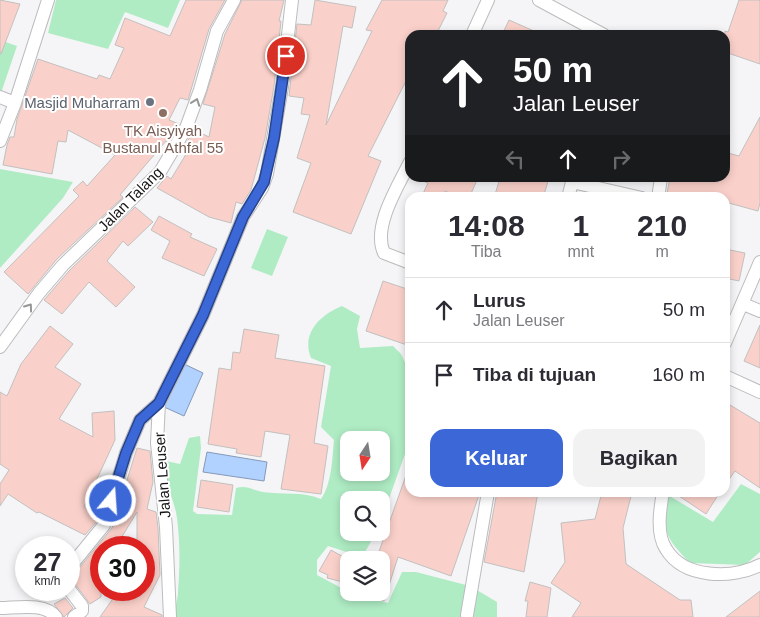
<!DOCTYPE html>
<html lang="id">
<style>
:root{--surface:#fff;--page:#f2f2f3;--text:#2b2b33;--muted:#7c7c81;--line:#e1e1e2;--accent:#3b67d7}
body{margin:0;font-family:Arial,sans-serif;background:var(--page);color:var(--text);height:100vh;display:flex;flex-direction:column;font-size:19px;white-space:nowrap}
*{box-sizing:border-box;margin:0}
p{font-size:16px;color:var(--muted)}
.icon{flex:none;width:28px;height:28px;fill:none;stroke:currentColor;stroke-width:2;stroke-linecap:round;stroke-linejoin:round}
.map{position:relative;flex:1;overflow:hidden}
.side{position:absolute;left:405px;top:192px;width:325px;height:305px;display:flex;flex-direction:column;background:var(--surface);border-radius:15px;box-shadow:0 2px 8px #0003}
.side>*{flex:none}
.top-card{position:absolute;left:405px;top:30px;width:325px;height:152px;border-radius:15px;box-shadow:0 2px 8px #0003;background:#202124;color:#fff;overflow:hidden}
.needle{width:32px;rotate:192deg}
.buttons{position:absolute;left:340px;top:431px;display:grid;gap:10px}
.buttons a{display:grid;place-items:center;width:50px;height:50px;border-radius:10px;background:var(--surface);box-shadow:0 2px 8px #0003;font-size:25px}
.speed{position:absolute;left:15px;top:536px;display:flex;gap:10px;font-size:25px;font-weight:700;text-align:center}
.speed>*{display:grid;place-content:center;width:65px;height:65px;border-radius:50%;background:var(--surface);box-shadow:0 2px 8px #0003;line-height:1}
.speed small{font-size:12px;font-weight:400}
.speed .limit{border:8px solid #d22;background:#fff;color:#111}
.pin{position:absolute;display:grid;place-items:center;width:42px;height:42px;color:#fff;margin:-21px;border:2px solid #fff;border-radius:50%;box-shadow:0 1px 5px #0007}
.me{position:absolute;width:55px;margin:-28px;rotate:18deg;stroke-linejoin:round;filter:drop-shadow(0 0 4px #0008)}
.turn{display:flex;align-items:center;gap:18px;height:105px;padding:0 25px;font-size:22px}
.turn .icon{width:65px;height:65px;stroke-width:2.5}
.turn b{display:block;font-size:35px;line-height:42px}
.lanes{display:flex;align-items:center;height:48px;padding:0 25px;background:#0003;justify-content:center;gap:25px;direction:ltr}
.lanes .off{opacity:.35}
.eta{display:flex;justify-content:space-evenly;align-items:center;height:85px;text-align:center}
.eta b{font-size:30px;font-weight:700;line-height:35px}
.primary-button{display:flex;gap:10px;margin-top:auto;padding:10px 25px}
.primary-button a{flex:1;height:58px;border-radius:15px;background:var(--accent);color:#fff;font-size:20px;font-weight:700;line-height:58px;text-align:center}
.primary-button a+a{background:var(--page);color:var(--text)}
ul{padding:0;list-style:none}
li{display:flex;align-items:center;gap:15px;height:65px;padding:0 25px;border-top:1px solid var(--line)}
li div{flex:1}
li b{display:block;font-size:19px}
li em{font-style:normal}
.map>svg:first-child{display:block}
.green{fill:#afecc4;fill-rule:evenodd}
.water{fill:#b1d1fe;stroke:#8399b9}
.building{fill:#fad1ca;stroke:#c2c0bf}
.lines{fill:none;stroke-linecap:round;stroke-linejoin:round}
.minor-casing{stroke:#bcbcbe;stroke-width:14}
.minor{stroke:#fff;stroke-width:12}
.oneway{stroke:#979797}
.route-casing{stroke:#26438c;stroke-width:12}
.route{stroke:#3b67d7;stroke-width:9}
.worship-dot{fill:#6b7280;stroke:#fff;stroke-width:2}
.education-dot{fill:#8d6e63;stroke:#fff;stroke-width:2}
.labels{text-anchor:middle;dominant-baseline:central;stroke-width:4;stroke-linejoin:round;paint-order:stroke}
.worship-label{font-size:15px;fill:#5b616d;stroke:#fff;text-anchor:end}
.education-label{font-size:15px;fill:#785e54;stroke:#fff}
.street-label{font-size:15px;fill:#171718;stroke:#fff}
</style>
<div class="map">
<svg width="760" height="617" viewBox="0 0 760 617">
<rect width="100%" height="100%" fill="#f5f5f7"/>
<path class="green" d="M 56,0 L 180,0 L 168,28 L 125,12 L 108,49 L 48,33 Z
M 0,40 L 17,46 L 0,96 Z
M 0,169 L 73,182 L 63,198 L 0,268 Z
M 267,229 L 288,237 L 272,276 L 251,268 Z
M 342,306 L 360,316 L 357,329 L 360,348 L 393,346 L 401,354 L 410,373 L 410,440 L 381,521 L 381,500 L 349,500 L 349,532 L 376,533 L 362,557 L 328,546 L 317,560 L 317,575 L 349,592 L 388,603 L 402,572 L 416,572 L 470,586 L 497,602 L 497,617 L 176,617 C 174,607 178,601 178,591 C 180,567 180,542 177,518 C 173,488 150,460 156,429 L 164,432 L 164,440 L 159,458 L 166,461 L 180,464 L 189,438 L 200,436 L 201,448 L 193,511 L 197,514 L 232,515 L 236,488 C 247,485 252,490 263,492 C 283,495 302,491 321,499 C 332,483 332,459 334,440 L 321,427 L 331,366 L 311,358 C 301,333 320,315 342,306 ZM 349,440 L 381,440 L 381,472 L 349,472 Z
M 741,484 L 760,494 L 760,552 L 745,565 L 690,563 C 665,537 662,532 668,495 L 713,522 Z"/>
<path class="water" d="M 182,363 L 203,373 L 184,416 L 162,406 Z
M 207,452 L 267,462 L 264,481 L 203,472 Z"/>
<path class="building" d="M 0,0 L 20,4 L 1,54 L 0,54 Z
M 186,0 L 225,0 L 209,29 L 188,100 L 180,98 L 169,120 L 179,124 L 168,142 L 166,141 L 120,195 L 123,197 L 57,259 L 28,294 L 4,272 L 79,196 L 73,190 L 83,181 L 87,186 L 115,155 L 68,130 L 66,142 L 58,141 L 52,174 L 3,165 L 7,145 L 10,137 L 14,137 L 17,119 L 38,59 L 97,79 L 99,75 L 110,79 L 124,48 L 115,45 L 125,18 L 170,36 Z
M 242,0 L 284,0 L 279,21 L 281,21 L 274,86 L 265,138 L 251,190 L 242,204 L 236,202 L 231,223 L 209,217 L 157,188 L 167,176 L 171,179 L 188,151 L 183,149 L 194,130 L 209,137 L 215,107 L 203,104 L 225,34 Z
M 315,0 L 356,7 L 352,28 L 343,26 L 326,125 L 372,31 L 366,30 L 382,0 L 448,0 L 443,11 L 447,13 L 436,35 L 410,35 L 410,73 L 368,156 L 381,161 L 351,234 L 293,212 L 311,163 L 297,158 L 310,115 L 301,114 L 304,98 L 289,96 L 297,24 L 311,25 Z
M 739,0 L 760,0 L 760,64 L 725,52 L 725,31 L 728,32 Z
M 509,20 L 543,35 L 502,35 Z
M 760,117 L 760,203 L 758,211 L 725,202 L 725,198 L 666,198 L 670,178 L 725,178 L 728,153 L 739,156 Z
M 415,178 L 478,178 L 469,198 L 460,198 L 445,191 L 443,198 L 421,198 L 428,183 Z
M 500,178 L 549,178 L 543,198 L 494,198 Z
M 135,207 L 153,222 L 128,246 L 123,241 L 107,261 L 135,287 L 116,307 L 89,282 L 62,314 L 44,300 L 69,271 Z
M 159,216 L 192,234 L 190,237 L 217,249 L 204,276 L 162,258 L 170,241 L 151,230 Z
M 725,249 L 745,253 L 739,281 L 725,278 Z
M 383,281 L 410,290 L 410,346 L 366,331 Z
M 760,325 L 760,368 L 744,361 Z
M 50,326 L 73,344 L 55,367 L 81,384 L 59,419 L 93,437 L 92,413 L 114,411 L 115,440 L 84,507 L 99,515 L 97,521 L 85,535 L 39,512 L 37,513 L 8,494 L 0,506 L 0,484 L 9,470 L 0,464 L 0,392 L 7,396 L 21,364 Z
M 244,329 L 279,335 L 275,358 L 325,366 L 314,443 L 328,446 L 321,494 L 281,489 L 290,435 L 265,431 L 261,457 L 236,453 L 237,449 L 208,444 L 219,368 L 231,370 L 233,352 L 240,353 Z
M 725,402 L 760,423 L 760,488 L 735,471 L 725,485 Z
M 137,448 L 150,451 L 153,482 L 147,509 L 156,512 L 158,528 L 160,575 L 144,607 L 162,615 L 162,617 L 100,617 L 119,590 L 144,590 L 144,548 L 137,548 L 137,512 L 115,548 L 101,548 L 101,597 L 90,604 L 75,584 L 69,581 L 69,576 L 75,573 L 112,528 Z
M 409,467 L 410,492 L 480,492 L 479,495 L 451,576 L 398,557 L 384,601 L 381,600 L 381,560 L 376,560 Z
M 201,480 L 233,485 L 229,512 L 197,507 Z
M 497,492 L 538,492 L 524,572 L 484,562 Z
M 602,492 L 632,492 L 623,528 L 626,564 L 680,600 L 691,600 L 693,617 L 572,617 L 581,603 L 551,583 L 565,562 L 561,523 L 595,519 Z
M 673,492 L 720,492 L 706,514 Z
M 331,550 L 349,560 L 349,572 L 343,582 L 327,578 L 328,575 L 319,571 Z
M 530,582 L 551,588 L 547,617 L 526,617 L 528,601 L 525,601 Z
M 760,591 L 760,617 L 726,617 Z
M 65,598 L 73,608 L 64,617 L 54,604 Z"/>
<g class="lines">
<g class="minor-casing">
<path id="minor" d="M 539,0 L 604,35
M 472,35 L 488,0
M 0,97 L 15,103
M 0,141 L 15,103 L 48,0
M 410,162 C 398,186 372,227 384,253 L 410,263
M 572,182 L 642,198
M 568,198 L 573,178
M 658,198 L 661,178
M 743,304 L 760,311
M 725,343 L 760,262
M 0,347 L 39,293 L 63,265 L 160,172 L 186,128 L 200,90 L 217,31 L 234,0
M 725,376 L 760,392
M 663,492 C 660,509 656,534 666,549 C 684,579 732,579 760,565
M 69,568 L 104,525 L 126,453 L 140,420 L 159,403
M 69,589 L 82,606 L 82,611 L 74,617
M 0,608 C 16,608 45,602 56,617
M 467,615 L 488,492
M 170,617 L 166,527 L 157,443 L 159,403 L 203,315 L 243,217 L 262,188 L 267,174 L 282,87 L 292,0"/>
</g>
<use href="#minor" class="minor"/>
</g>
<defs><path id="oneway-chevron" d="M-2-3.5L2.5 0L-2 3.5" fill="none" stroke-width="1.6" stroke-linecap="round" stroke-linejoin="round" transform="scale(1.25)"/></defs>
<g class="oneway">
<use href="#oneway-chevron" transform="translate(196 102) rotate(-70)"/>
<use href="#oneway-chevron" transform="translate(29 307) rotate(-54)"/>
</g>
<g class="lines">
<g class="route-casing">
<path id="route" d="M 111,501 L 126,453 L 140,420 L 159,403 L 203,315 L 243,217 L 264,182 L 274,138 L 286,56"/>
</g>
<use href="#route" class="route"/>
</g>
<circle class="worship-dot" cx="150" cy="102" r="5"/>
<circle class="education-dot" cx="163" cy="113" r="5"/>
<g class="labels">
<g class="worship-label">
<text x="140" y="102">Masjid Muharram</text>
</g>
<g class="education-label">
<text x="163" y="130">TK Aisyiyah<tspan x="163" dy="17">Bustanul Athfal 55</tspan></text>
</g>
<g class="street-label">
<text transform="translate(130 199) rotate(-45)">Jalan Talang</text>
<text transform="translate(162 475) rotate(-94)">Jalan Leuser</text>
</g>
</g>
</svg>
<div class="buttons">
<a><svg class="needle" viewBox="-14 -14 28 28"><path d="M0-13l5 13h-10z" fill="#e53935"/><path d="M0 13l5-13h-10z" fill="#7c7c81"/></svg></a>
<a><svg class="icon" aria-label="search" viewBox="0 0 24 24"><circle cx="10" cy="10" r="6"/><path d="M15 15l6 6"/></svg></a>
<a><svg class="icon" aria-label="layers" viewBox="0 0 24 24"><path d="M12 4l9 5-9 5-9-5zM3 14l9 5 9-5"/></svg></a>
</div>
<div class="speed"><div>27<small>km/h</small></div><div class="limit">30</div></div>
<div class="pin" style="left:286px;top:56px;background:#d93025"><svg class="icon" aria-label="arrive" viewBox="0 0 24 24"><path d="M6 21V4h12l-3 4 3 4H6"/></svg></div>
<svg class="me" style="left:111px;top:501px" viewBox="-20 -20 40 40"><circle r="17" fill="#3b67d7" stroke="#fff" stroke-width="3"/><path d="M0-11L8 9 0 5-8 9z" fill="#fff"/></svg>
<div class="top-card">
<div class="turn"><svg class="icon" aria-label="ahead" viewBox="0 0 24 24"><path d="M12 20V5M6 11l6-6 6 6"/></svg><div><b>50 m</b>Jalan Leuser</div></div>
<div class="lanes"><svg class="icon off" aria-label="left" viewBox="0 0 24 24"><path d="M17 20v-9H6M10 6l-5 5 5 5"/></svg><svg class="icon" aria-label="ahead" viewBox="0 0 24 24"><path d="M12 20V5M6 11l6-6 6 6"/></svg><svg class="icon off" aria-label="right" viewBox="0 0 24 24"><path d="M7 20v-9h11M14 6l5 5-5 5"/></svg></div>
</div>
<section class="side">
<div class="eta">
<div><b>14:08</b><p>Tiba</p></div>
<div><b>1</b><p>mnt</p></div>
<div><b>210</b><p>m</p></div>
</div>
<ul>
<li><svg class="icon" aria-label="ahead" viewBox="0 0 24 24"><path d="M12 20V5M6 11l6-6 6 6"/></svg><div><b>Lurus</b><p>Jalan Leuser</p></div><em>50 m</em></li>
<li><svg class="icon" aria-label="arrive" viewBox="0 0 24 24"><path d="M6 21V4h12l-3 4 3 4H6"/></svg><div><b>Tiba di tujuan</b></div><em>160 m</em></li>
</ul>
<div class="primary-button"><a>Keluar</a><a>Bagikan</a></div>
</section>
</div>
